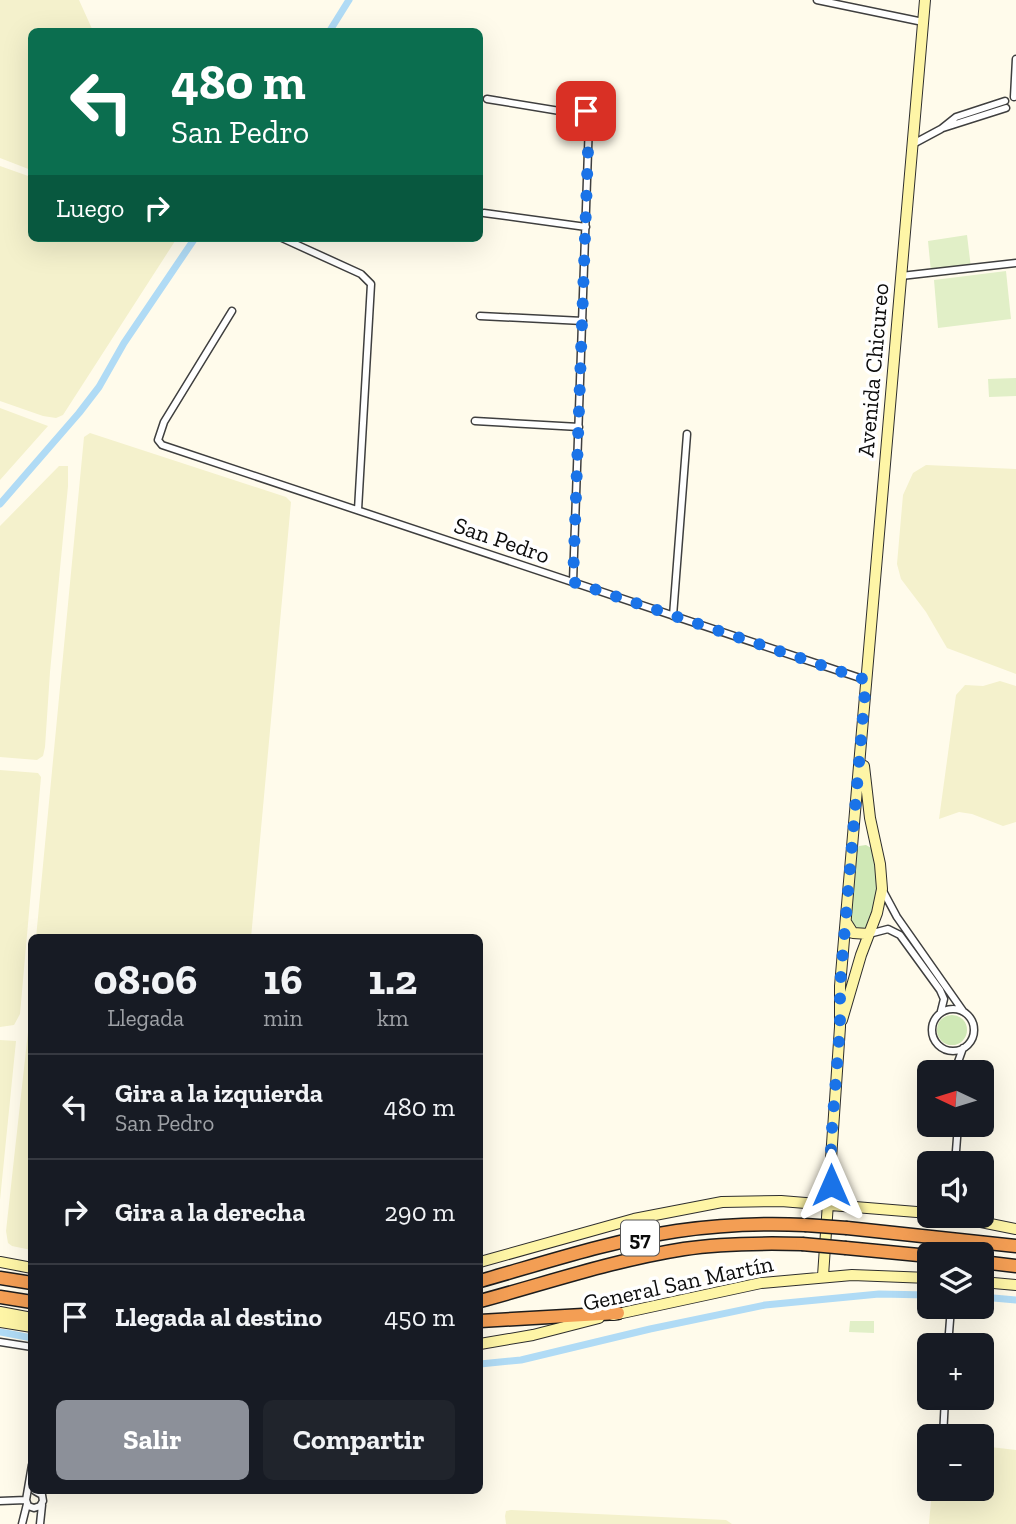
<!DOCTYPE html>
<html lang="es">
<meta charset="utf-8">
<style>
:root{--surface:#171b24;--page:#20242c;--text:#f1f3f6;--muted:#9ea1a6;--line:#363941;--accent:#8c9099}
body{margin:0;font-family:"Zilla Slab",serif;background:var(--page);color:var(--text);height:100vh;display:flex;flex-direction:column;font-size:26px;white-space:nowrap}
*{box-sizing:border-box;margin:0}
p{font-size:23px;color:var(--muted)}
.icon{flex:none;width:38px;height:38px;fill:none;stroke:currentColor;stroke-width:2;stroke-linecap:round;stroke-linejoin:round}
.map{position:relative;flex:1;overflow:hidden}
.drawer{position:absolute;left:28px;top:934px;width:455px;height:560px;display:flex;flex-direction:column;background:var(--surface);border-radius:10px;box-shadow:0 7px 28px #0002}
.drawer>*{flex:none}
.top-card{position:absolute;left:28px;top:28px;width:455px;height:214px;border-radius:10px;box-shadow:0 7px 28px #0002;background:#0b6e4f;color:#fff;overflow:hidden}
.needle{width:46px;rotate:274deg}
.controls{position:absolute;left:917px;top:1060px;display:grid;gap:14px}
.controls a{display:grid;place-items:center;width:77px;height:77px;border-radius:10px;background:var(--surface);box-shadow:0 7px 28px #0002;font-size:35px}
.pin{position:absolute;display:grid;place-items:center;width:60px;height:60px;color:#fff;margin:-30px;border-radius:14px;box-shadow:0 4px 10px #0006}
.me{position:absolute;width:77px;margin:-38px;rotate:0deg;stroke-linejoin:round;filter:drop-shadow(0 0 5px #0008)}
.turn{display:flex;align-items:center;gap:24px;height:147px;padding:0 28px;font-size:32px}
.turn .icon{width:91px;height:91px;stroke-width:2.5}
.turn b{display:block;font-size:49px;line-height:60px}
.then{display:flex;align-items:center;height:66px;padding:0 28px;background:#0003;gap:14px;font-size:26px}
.eta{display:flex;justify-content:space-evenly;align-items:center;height:119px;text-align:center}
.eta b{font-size:42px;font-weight:700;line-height:49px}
.action{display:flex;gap:14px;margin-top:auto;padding:14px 28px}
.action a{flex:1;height:80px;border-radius:10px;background:var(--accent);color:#fff;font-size:28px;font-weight:700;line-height:80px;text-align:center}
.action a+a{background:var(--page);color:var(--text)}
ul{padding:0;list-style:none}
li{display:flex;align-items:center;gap:21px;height:105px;padding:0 28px;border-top:2px solid var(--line)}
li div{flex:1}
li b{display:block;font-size:26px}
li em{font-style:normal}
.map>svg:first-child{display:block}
.farmland{fill:#f4f1cc}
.green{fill:#cfe8b5}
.pitch{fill:#e1efc7}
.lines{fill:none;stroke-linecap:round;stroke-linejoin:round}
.canal{stroke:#b0dbf5;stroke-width:7}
.street-casing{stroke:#3f3f3f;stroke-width:9}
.secondary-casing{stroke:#2e2e2e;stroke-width:12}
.highway-casing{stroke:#1d1d1d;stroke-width:15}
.street{stroke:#fff;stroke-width:6}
.secondary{stroke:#fef5a6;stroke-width:10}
.highway{stroke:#f39e54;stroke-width:12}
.highway-bridge-casing{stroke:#1d1d1d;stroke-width:15;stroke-linecap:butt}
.highway-bridge{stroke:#f39e54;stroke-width:12}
.route{stroke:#1a73e8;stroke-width:12;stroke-dasharray:0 21.6}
.labels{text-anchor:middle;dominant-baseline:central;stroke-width:7;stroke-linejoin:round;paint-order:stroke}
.shield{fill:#fff;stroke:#555;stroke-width:2}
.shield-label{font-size:21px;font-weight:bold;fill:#0c0c0c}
.street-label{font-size:23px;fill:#0c0c0c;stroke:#fff}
</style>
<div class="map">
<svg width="1016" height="1524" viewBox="0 0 1016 1524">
<rect width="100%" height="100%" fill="#fffbeb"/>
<path class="farmland" d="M 0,0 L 79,0 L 93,31 L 32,32 L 31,170 L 0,158 Z
M 0,166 L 31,177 L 32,238 L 177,238 L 63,415 L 56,418 L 43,416 L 0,401 Z
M 0,408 L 48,426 L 0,480 Z
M 90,433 L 286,497 L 291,502 L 251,938 L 36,938 L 84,437 Z
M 926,465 L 1016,469 L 1016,674 L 947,648 L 926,612 L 901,579 L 897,564 L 903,495 L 913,473 Z
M 59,466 L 68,466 L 68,486 L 50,672 L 45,747 L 43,756 L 37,760 L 0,757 L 0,526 Z
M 1000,681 L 1016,686 L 1016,822 L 1003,826 L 972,814 L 959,812 L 939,819 L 956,695 L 965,685 L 983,686 Z
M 0,770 L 38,773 L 41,777 L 20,1014 L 14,1025 L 0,1027 Z
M 28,1032 L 31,1032 L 31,1250 L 12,1246 L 8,1243 L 6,1231 Z
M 0,1040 L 16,1041 L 0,1200 Z
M 982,1446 L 1016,1450 L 1016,1524 L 929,1524 L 932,1489 L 982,1489 Z
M 511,1510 L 726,1520 L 732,1524 L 506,1524 L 505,1516 L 506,1511 Z"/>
<path class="green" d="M 866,845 L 873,849 L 880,891 L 867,927 C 860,930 855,928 850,922 L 855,850 L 859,846 Z
M937 1030a15 15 0 1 1 30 0a15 15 0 1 1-30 0Z"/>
<path class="pitch" d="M 967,235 L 971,268 L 931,272 L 928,241 Z
M 1006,271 L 1011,319 L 938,328 L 934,280 Z
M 1016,378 L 1016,396 L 989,397 L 988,379 Z
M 850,1321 L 874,1321 L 874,1333 L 849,1332 Z"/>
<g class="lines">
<path class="canal" d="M 329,32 L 349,0
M 0,504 L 79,413 L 99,387 L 124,343 L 195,238
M 982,1297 L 1016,1300
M 0,1332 L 32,1338
M 480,1364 L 521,1360 L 650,1329 L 765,1305 L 879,1294 L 929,1295"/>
<g class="street-casing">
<path id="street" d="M 817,0 L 923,22
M 1014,97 L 1016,59
M 487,99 L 584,115
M 943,128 L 1006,108
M 913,144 L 941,129 L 956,117 L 1005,101
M 484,213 L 586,227
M 282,238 L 361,274 L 371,284 L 358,510
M 901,276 L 1016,263
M 232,311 L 164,422 L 158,440 L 162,445 L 866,680
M 480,316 L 583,321
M 475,421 L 579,427
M 573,582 L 589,122 L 584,115 L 591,110 L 596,117 L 589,122
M 673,616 L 687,434
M 882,889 L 897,917 L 963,1011
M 869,934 L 888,929 L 900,935 L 940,990 L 944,999 L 941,1011
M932 1030a21 21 0 1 1 42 0a21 21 0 1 1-42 0Z
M 958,1073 L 958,1062 L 963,1048
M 955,1164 L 958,1125
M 0,1342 L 32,1347
M 948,1346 L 951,1307
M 943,1437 L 945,1398
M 32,1465 L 26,1500 L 28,1506 L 34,1508 L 40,1506 L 43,1501 L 42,1495 L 35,1491
M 0,1501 L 26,1500
M 22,1524 L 27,1504
M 40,1524 L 42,1505"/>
</g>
<g class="secondary-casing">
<path id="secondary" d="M 846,922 L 853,933 L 869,934
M 842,1020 L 861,955 L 877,913 L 882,889 L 880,864 L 870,818 L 864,766
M 951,1216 L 1016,1229
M 0,1262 L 32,1268
M 480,1262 L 634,1219 L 722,1202 L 781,1201 L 929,1213
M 823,1276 L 840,1027 L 840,986 L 925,0
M 982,1282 L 1016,1285
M 0,1312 L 32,1318
M 613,1315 L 761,1283 L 852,1275 L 929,1278
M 0,1322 L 32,1327
M 480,1344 L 533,1335 L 599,1318"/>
</g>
<g class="highway-casing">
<path id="highway" d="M 847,1228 L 1016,1246
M 846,1248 L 929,1256
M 982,1262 L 1016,1266
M 0,1278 L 32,1283
M 480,1281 C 544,1263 610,1241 677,1231 C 719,1225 762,1223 805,1225
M 0,1297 L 32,1302
M 480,1301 C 547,1283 614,1260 684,1249 C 723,1243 763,1243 802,1244
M 480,1321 L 618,1313"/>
</g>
<use href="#street" class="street"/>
<use href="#secondary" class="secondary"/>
<use href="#highway" class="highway"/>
<g class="highway-bridge-casing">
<path id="highway-bridge" d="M 805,1225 L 847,1228
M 802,1244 L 846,1248"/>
</g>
<use href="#highway-bridge" class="highway-bridge"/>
</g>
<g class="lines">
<path class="route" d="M 586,111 L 585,118 L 589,122 L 573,582 L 866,680 L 840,986 L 840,1027 L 831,1141 L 831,1185"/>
</g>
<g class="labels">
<rect class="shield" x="621" y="1220.5" width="38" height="35" rx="5"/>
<g class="shield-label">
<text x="640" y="1238">57</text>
</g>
<g class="street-label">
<text transform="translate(873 370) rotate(-85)">Avenida Chicureo</text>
<text transform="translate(502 540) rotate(19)">San Pedro</text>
<text transform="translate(678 1283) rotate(-12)">General San Martín</text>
</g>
</g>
</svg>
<div class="controls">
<a><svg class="needle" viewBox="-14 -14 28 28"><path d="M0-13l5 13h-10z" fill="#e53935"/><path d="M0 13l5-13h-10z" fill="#9ea1a6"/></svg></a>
<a><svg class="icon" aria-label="sound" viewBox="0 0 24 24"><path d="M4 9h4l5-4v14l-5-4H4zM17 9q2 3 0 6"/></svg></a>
<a><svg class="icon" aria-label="layers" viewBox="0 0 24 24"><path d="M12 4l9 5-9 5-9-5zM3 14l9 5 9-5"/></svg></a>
<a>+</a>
<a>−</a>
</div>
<div class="pin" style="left:586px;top:111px;background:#d93025"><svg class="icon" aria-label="arrive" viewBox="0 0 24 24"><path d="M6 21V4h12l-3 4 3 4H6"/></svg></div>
<svg class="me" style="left:831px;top:1185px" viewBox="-20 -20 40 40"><path d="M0-17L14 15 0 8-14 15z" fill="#1a73e8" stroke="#fff" stroke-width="4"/></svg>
<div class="top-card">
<div class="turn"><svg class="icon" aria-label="left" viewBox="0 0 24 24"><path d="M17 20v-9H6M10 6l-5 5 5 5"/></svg><div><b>480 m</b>San Pedro</div></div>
<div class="then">Luego<svg class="icon" aria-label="right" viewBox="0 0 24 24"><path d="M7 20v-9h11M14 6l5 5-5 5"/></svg></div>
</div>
<section class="drawer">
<div class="eta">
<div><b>08:06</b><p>Llegada</p></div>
<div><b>16</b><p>min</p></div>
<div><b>1.2</b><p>km</p></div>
</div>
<ul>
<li><svg class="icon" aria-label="left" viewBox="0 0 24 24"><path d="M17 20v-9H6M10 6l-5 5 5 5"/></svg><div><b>Gira a la izquierda</b><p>San Pedro</p></div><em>480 m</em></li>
<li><svg class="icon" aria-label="right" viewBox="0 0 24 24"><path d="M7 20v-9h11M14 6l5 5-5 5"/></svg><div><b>Gira a la derecha</b></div><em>290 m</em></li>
<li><svg class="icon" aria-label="arrive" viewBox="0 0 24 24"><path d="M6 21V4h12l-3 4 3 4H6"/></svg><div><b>Llegada al destino</b></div><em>450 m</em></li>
</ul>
<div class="action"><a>Salir</a><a>Compartir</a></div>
</section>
</div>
